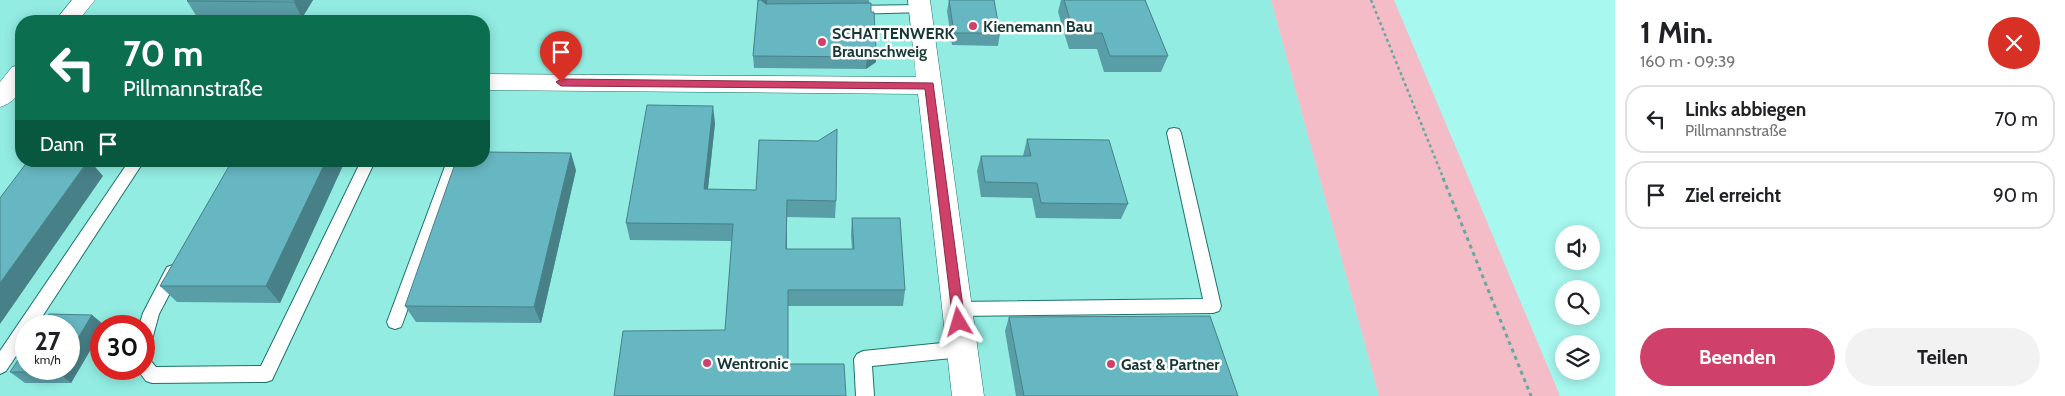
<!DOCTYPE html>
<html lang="de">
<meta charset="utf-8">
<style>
:root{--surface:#fff;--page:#f2f2f2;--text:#202124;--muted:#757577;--line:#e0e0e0;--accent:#cf416a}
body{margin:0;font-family:Cabin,sans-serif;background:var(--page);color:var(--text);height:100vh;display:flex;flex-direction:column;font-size:19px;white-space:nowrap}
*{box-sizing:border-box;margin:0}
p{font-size:16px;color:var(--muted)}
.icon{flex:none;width:28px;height:28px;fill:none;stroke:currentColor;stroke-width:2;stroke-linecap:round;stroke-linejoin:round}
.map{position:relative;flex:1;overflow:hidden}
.panel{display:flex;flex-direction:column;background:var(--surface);width:450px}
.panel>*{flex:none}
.banner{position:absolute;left:15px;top:15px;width:475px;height:152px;border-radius:20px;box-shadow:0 2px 12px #0003;background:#0b6e4f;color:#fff;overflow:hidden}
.buttons{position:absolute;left:1555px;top:225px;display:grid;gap:10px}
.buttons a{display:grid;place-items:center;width:45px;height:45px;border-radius:50%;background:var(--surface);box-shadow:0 2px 12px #0003;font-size:25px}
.speed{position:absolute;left:15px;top:315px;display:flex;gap:10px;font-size:25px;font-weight:700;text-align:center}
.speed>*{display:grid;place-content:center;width:65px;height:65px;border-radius:50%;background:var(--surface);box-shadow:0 2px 12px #0003;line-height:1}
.speed small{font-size:12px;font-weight:400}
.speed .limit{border:8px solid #d22;background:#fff;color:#111}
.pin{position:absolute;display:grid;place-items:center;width:42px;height:42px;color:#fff;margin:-51px -21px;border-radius:50% 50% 50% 0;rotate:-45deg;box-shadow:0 0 5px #0007}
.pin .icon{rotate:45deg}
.me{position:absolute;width:55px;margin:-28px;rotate:353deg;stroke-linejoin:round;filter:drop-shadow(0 0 4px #0008)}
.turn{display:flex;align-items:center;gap:18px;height:105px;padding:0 25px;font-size:22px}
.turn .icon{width:65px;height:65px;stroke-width:2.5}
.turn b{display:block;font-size:35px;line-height:42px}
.then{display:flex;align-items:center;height:48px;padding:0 25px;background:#0003;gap:10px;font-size:19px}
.round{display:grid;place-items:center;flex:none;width:52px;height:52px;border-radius:26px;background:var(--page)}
.summary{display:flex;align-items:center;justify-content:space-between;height:85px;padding:0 25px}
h1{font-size:30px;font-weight:700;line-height:38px}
.action{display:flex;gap:10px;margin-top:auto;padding:10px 25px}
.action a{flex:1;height:58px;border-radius:30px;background:var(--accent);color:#fff;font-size:20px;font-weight:700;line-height:58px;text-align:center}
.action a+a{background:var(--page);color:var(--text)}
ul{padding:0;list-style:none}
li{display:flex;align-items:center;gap:15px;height:68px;margin:0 10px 8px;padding:0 15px;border:2px solid var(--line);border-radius:20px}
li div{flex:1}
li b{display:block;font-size:19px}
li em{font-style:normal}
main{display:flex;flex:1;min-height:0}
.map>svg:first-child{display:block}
.built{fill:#92ece2;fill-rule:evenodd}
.green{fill:#f4bcc6}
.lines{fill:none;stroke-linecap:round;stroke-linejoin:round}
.lane-casing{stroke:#1c736c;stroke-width:2}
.street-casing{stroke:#1c736c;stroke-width:1}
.path-far1{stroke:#6aa7a0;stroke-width:2.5;stroke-dasharray:3 3;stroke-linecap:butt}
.path{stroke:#6aa7a0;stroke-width:3;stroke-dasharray:4 4;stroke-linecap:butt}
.lane{fill:#fff;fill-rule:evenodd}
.street{fill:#fff;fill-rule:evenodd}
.wall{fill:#599da7}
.shaded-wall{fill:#488088}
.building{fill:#67b7c2;stroke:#488088}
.route{fill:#cf416a;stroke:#872a45}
.poi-dot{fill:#cf416a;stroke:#fff;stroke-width:2}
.labels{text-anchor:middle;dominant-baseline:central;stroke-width:5;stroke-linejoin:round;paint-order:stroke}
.poi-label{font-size:16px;font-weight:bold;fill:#173935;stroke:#fff;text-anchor:start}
</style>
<main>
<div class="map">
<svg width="1615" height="396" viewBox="0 0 1615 396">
<rect width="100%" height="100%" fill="#a7f8ef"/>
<path class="built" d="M 0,0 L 1271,0 L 1379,396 L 0,396 ZM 21,21 L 484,21 L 484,161 L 21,161 ZM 26,326 L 69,326 L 69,369 L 26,369 ZM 101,326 L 144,326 L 144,369 L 101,369 Z"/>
<path class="green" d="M 1271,0 L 1394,0 L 1560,396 L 1379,396 Z"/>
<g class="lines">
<g class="lane-casing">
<path id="lane" d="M 920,5 L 926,9 L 924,12 L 851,14 L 845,10 L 851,6 Z
M 1174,128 L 1179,129 L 1181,133 L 1221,306 L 1219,311 L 1213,313 L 957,316 L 951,314 L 949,309 L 951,304 L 957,302 L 1203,299 L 1167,133 L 1169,129 Z
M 129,161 L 144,161 L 36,326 L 26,326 L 26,341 L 6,371 L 0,374 L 0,351 Z
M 361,161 L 375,161 L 272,380 L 266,382 L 152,383 L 146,381 L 137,369 L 144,369 L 144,357 L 150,360 L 156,367 L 261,366 Z
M 447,161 L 461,161 L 403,322 L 401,327 L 395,329 L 389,327 L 387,322 Z
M 173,265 L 179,267 L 181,272 L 159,314 L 150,347 L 144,349 L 144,326 L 139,326 L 143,313 L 167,267 Z
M 962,341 L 968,344 L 971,349 L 968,354 L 962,357 L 872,366 L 874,396 L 856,396 L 854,359 L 857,354 L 863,351 Z"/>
</g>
<g class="street-casing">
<path id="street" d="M 72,0 L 95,0 L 78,21 L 55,21 Z
M 908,0 L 930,0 L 984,396 L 952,396 L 918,94 L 484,90 L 484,74 L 916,77 Z
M 21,65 C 22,84 22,100 0,107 L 0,82 L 12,67 Z"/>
</g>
<path class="path-far1" d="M 1371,0 L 1444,180"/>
<path class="path" d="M 1443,178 L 1531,396"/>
<use href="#lane" class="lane"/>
<use href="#street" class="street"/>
</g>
<path class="wall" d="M 188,0 L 313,0 L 302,18 L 197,17 L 187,1 Z
M 758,0 L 869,0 L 876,62 L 866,69 L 754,68 L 753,56 Z
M 949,0 L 1000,33 L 998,46 L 952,45 L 947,11 Z
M 1061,0 L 1145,0 L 1168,56 L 1161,72 L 1104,72 L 1097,49 L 1069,49 L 1058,12 Z
M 715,123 L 708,189 L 836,201 L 835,218 L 787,217 L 787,249 L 852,249 L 851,235 L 852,218 L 905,290 L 903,306 L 788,306 L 788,364 L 846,396 L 725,330 L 732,241 L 630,240 L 626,223 Z
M 1027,139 L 1128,204 L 1121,219 L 1036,218 L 1032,198 L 981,197 L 977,171 L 981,156 L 1023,156 Z
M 232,161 L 345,161 L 280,303 L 177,302 L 160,286 Z
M 576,170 L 541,323 L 416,322 L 405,306 Z
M 92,315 L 105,326 L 101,326 L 101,332 L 71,383 L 25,383 L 10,372 Z
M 1009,317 L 1238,396 L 1016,396 L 1005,331 Z"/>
<path class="shaded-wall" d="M 295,0 L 313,0 L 302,18 L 294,2 Z
M 759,0 L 767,0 L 767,4 Z
M 876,50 L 876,62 L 866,69 L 867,57 Z
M 713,106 L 715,123 L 706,206 L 704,189 Z
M 571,153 L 576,170 L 541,323 L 534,307 Z
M 88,161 L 90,161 L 103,176 L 0,324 L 0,283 Z
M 326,161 L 345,161 L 280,303 L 266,286 Z
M 787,200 L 787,265 L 786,249 Z
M 92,315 L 105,326 L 101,326 L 101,332 L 71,383 L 57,372 L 59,369 L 69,369 L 69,353 Z"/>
<path class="building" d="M 188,0 L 295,0 L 294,2 L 187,1 Z
M 758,0 L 761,0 L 766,4 L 871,3 L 871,12 L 874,12 L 876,50 L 867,57 L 753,56 Z
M 949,0 L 994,0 L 1000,33 L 954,33 Z
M 1064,0 L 1145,0 L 1168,56 L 1110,56 L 1102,33 L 1074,33 Z
M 647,105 L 713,106 L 704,189 L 756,190 L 759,140 L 818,141 L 837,129 L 836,201 L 787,200 L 786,249 L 854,249 L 852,218 L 900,218 L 905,290 L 788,290 L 788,364 L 844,364 L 846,396 L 614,396 L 623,331 L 725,330 L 733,224 L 626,223 Z
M 1027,139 L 1109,140 L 1128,204 L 1041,203 L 1037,183 L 985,182 L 981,156 L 1031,156 Z
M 484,152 L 571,153 L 534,307 L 405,306 L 456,161 L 484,161 Z
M 28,161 L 88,161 L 0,283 L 0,198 Z
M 232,161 L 326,161 L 266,286 L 160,286 Z
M 49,314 L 92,315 L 69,353 L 69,326 L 41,326 Z
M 1210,316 L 1238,396 L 1024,396 L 1009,317 Z
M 26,348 L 26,369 L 59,369 L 57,372 L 10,372 Z"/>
<path class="route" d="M 561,79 L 933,83 L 965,322 L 963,326 L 959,328 L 954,326 L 953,322 L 925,89 L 561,86 L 556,82 Z"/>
<g class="poi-dot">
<circle cx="973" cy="26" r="5"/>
<circle cx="822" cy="42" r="5"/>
<circle cx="707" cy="363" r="5"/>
<circle cx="1111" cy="364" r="5"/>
</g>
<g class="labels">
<g class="poi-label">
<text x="983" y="26">Kienemann Bau</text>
<text x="832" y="33">SCHATTENWERK<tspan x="832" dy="18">Braunschweig</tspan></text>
<text x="717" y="363">Wentronic</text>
<text x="1121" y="364">Gast &amp; Partner</text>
</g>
</g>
</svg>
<div class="buttons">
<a><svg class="icon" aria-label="sound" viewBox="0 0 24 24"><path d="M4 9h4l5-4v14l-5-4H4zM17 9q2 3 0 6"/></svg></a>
<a><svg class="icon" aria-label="search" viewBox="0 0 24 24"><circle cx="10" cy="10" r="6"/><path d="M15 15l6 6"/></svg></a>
<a><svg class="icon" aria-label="layers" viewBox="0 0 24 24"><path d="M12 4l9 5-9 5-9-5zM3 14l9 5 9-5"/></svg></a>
</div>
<div class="speed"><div>27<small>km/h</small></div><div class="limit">30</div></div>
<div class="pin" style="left:561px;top:82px;background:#d93025"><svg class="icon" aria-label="arrive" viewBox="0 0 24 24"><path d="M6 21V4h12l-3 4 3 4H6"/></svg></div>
<svg class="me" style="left:959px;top:322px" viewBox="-20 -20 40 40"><path d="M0-17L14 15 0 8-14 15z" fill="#cf416a" stroke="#fff" stroke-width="4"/></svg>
<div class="banner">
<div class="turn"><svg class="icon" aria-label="left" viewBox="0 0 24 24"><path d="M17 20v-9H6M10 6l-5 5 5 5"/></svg><div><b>70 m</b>Pillmannstraße</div></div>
<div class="then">Dann<svg class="icon" aria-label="arrive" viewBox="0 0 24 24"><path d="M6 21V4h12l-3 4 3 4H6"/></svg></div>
</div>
</div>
<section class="panel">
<div class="summary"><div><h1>1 Min.</h1><p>160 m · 09:39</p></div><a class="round" style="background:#d93025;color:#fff"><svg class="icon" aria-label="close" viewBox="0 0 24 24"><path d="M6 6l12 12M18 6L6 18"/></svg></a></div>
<ul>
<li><svg class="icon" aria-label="left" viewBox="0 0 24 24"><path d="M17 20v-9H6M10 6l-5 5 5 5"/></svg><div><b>Links abbiegen</b><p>Pillmannstraße</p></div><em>70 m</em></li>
<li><svg class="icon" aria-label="arrive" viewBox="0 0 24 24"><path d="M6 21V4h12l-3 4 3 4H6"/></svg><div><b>Ziel erreicht</b></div><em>90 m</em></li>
</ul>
<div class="action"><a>Beenden</a><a>Teilen</a></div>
</section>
</main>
